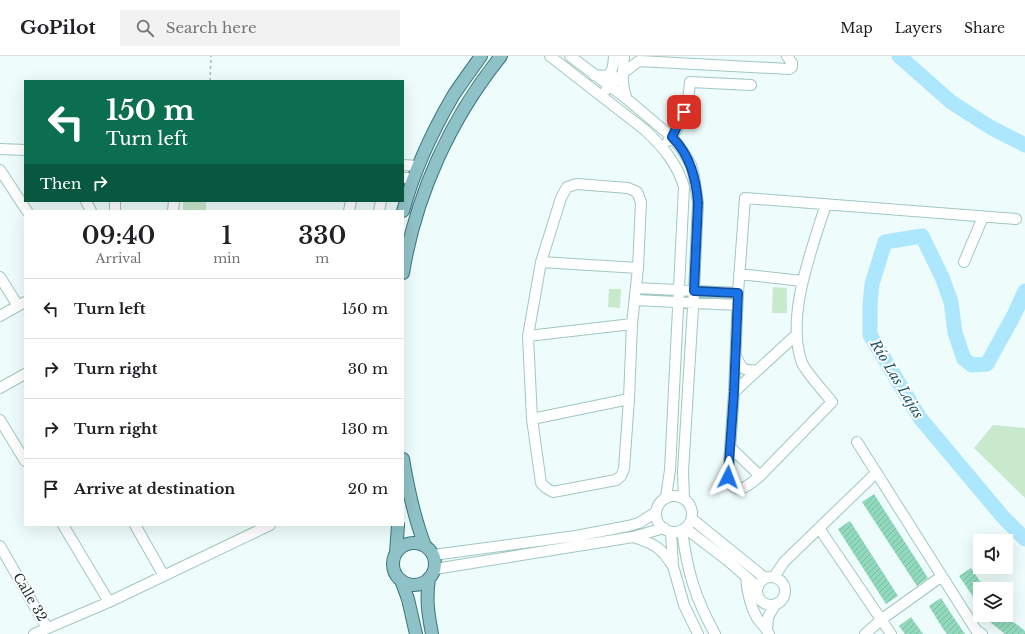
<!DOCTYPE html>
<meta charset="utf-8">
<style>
:root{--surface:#fff;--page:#f2f2f2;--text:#202124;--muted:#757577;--line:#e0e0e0}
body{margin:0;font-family:"Libre Baskerville",serif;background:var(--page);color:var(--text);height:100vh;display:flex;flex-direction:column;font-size:15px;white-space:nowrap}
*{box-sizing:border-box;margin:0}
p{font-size:13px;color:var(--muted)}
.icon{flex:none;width:22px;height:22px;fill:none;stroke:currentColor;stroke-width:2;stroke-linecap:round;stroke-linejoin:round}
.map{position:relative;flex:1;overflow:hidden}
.details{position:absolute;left:24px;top:154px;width:380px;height:316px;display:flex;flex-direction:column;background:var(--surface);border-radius:0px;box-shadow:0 4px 16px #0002}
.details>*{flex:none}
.hud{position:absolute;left:24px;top:24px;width:380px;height:122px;border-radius:0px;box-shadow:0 4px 16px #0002;background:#0b6e4f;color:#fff;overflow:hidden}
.controls{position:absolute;left:973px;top:478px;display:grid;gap:8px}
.controls a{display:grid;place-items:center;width:40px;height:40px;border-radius:0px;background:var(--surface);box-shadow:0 4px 16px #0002;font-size:20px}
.pin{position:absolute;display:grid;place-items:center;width:34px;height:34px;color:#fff;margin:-17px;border-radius:8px;box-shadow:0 2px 6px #0006}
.me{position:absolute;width:44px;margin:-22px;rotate:3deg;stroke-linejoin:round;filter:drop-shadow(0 0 3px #0008)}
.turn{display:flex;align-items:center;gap:14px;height:84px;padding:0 16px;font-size:18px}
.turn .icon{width:52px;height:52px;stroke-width:2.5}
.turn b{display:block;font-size:28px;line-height:34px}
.then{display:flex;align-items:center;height:38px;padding:0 16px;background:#0003;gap:8px;font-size:15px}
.eta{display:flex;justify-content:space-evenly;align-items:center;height:68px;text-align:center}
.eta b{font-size:24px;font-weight:600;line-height:28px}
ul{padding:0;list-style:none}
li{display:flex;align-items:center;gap:12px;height:60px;padding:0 16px;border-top:1px solid var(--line)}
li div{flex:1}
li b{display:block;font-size:15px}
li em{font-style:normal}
header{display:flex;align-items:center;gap:24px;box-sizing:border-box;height:56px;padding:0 20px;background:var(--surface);border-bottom:1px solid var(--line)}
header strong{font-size:19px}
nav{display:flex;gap:22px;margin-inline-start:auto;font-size:14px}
.search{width:280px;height:36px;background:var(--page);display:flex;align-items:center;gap:10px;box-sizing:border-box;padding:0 14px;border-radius:0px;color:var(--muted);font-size:15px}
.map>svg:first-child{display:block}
.grass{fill:#c8e9cc}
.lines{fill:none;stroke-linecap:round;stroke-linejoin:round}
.river{stroke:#ade7fd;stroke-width:15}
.building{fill:url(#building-hatch)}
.minor-casing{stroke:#a0c7c1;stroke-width:12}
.major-casing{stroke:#3a767b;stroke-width:14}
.path{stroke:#a9b8b6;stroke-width:1.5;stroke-dasharray:3 3;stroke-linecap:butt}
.minor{stroke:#fff;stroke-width:10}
.major{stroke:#8fc2c7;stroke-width:12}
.route-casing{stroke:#114b97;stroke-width:10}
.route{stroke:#1a73e8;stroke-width:7}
.labels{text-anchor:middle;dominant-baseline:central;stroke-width:4;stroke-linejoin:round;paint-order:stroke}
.street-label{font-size:13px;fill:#253432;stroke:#fff}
.water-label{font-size:14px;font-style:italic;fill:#1c586b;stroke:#fff}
</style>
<header>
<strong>GoPilot</strong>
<div class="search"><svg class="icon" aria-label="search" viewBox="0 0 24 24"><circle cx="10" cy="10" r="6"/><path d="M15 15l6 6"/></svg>Search here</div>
<nav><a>Map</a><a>Layers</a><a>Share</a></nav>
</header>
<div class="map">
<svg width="1025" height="578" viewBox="0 0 1025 578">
<defs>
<pattern id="building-hatch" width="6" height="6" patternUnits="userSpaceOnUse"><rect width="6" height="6" fill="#91d9bc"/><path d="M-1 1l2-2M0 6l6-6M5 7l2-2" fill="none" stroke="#7dbba2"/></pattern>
</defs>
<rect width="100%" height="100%" fill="#eefdfb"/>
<path class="grass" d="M 183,145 L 206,145 L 206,155 L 183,155 Z
M 773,231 L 787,232 L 787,257 L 772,257 Z
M 609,233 L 621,233 L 620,252 L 608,251 Z
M 993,369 L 1025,372 L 1025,442 L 974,392 Z"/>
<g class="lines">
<path class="river" d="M 899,0 L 951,46 L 990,71 L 1025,89
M 1025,235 L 1014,259 L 987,308 L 972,309 L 964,303 L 955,277 L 951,246 L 942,221 L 922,180 L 885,186 L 872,228 L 870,249 L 870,279 L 920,362 L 1003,461 L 1025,483"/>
</g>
<path class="building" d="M 874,438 L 928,522 L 917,530 L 862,446 Z
M 850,465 L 898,540 L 886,548 L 838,473 Z
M 971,512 L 984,531 L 980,533 L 980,551 L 959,520 Z
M 941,542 L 954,562 L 965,578 L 947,578 L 943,573 L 929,550 Z
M 985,559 L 1005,559 L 1025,575 L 1025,578 L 1005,578 L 990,566 Z
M 911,561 L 918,571 L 923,578 L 905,578 L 899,570 Z"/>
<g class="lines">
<g class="minor-casing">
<path id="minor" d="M 550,0 L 645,74 C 663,91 677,107 684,131 L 670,414 L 666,441
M 570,0 L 627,43 L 673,82 L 684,97 L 691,109 L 694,120 L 698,147 L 694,235 L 683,416 L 684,442
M 624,0 C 623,14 621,30 627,43
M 594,19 C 612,22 613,16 614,0
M 606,34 L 623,17 L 639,5 L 789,13 L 792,11 L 792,7 L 787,0
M 668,85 C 682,71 689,45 690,26 L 751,29
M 0,93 L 25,94
M 403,109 L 418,110
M 0,114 L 27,155
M 403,122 L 413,122
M 577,128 L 628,132 L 637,136 L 641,146 L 638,212 L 632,268 L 629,343 L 624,413 L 621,420 L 616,424 L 553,436 L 546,432 L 541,427 L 532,363 L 528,280 L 541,206 L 561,142 L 567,131 Z
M 86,145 L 91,155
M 826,148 C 812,193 785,261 802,307 C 806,316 825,337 832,346 L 760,420 C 749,429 735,443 728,421 L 734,336 L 738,237 L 745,142 L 1016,163
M 115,155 L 115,145
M 173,155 L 174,145
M 349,155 L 351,145
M 379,155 L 381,145
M 541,206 L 638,212
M 964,206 L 983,161
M 739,218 L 802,225
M 0,221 L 18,250
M 636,232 L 738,237
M 635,244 L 737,249
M 0,260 L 25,246
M 528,280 L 632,268
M 736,300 C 742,314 744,315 758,314
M 0,332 L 25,318
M 734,336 L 797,278
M 532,363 L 629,343
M 0,364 L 25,405
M 857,386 L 976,574 L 982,578
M 730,391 L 760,420
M656 458a18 18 0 1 1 36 0a18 18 0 1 1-36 0Z
M 692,463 L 765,522
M 63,469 L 109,546
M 135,469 L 164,520
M 685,472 L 727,504 L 758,531
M 819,472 L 891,578
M 682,474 C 687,514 695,542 715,578
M 671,476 L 673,510 L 684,549 L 698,578
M 633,481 C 653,487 661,491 672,509
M 0,490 L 47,572
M 433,499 L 576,480 L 628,470 L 639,467 L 656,456
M 434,514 L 441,512 L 633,481 L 664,472
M757 535a14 14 0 1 1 28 0a14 14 0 1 1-28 0Z
M 746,521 C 747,535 750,549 757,562 C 761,567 766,572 769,578
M 774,521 L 784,506 L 876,417
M 767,575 L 768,561 L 775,549
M 34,578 L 109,546 L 270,469
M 865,578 L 882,563 L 942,520"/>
</g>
<g class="major-casing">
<path id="major" d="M 403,155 C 414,115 432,76 453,40 C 462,26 472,13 481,0
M 403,217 C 416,138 451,62 501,0
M 403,403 C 408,433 414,461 425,490
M393 508a21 21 0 1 1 42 0a21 21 0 1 1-42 0Z
M 396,497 L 398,469
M 429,522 C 426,544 428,557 432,578
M 401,524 L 408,543 L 416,578"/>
</g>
<path class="path" d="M 210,25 L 211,0"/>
<use href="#minor" class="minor"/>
<use href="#major" class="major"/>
</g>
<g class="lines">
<g class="route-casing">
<path id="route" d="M 684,56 L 672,81 C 690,99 696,122 698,147 L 694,235 L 738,237 L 734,336 L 728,421"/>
</g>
<use href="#route" class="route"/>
</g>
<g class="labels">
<g class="street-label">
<text transform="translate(30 541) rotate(60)">Calle 32</text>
</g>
<g class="water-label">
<text transform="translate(897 323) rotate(59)">Río Las Lajas</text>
</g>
</g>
</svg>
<div class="controls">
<a><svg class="icon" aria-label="sound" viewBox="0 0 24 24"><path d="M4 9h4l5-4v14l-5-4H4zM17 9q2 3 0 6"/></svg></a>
<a><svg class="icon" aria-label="layers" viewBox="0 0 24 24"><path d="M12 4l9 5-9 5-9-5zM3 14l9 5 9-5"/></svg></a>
</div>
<div class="pin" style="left:684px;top:56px;background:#d93025"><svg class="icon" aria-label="arrive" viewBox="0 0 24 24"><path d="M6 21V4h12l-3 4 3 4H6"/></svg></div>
<svg class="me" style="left:728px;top:421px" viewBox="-20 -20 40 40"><path d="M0-17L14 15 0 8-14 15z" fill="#1a73e8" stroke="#fff" stroke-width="4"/></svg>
<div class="hud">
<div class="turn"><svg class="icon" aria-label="left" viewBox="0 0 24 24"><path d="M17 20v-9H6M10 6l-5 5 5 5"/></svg><div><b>150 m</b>Turn left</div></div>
<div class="then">Then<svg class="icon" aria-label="right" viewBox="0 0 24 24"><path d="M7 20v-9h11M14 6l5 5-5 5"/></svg></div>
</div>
<section class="details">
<div class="eta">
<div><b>09:40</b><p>Arrival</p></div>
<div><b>1</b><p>min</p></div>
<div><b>330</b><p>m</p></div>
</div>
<ul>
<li><svg class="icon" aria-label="left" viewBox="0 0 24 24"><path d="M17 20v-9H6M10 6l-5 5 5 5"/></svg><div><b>Turn left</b></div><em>150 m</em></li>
<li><svg class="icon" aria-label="right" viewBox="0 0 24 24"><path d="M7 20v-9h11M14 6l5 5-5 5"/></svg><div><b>Turn right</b></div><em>30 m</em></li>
<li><svg class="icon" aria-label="right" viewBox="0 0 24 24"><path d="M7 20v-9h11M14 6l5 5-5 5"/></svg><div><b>Turn right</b></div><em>130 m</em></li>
<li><svg class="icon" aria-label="arrive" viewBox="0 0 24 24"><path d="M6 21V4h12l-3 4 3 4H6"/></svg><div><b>Arrive at destination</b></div><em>20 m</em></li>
</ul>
</section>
</div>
